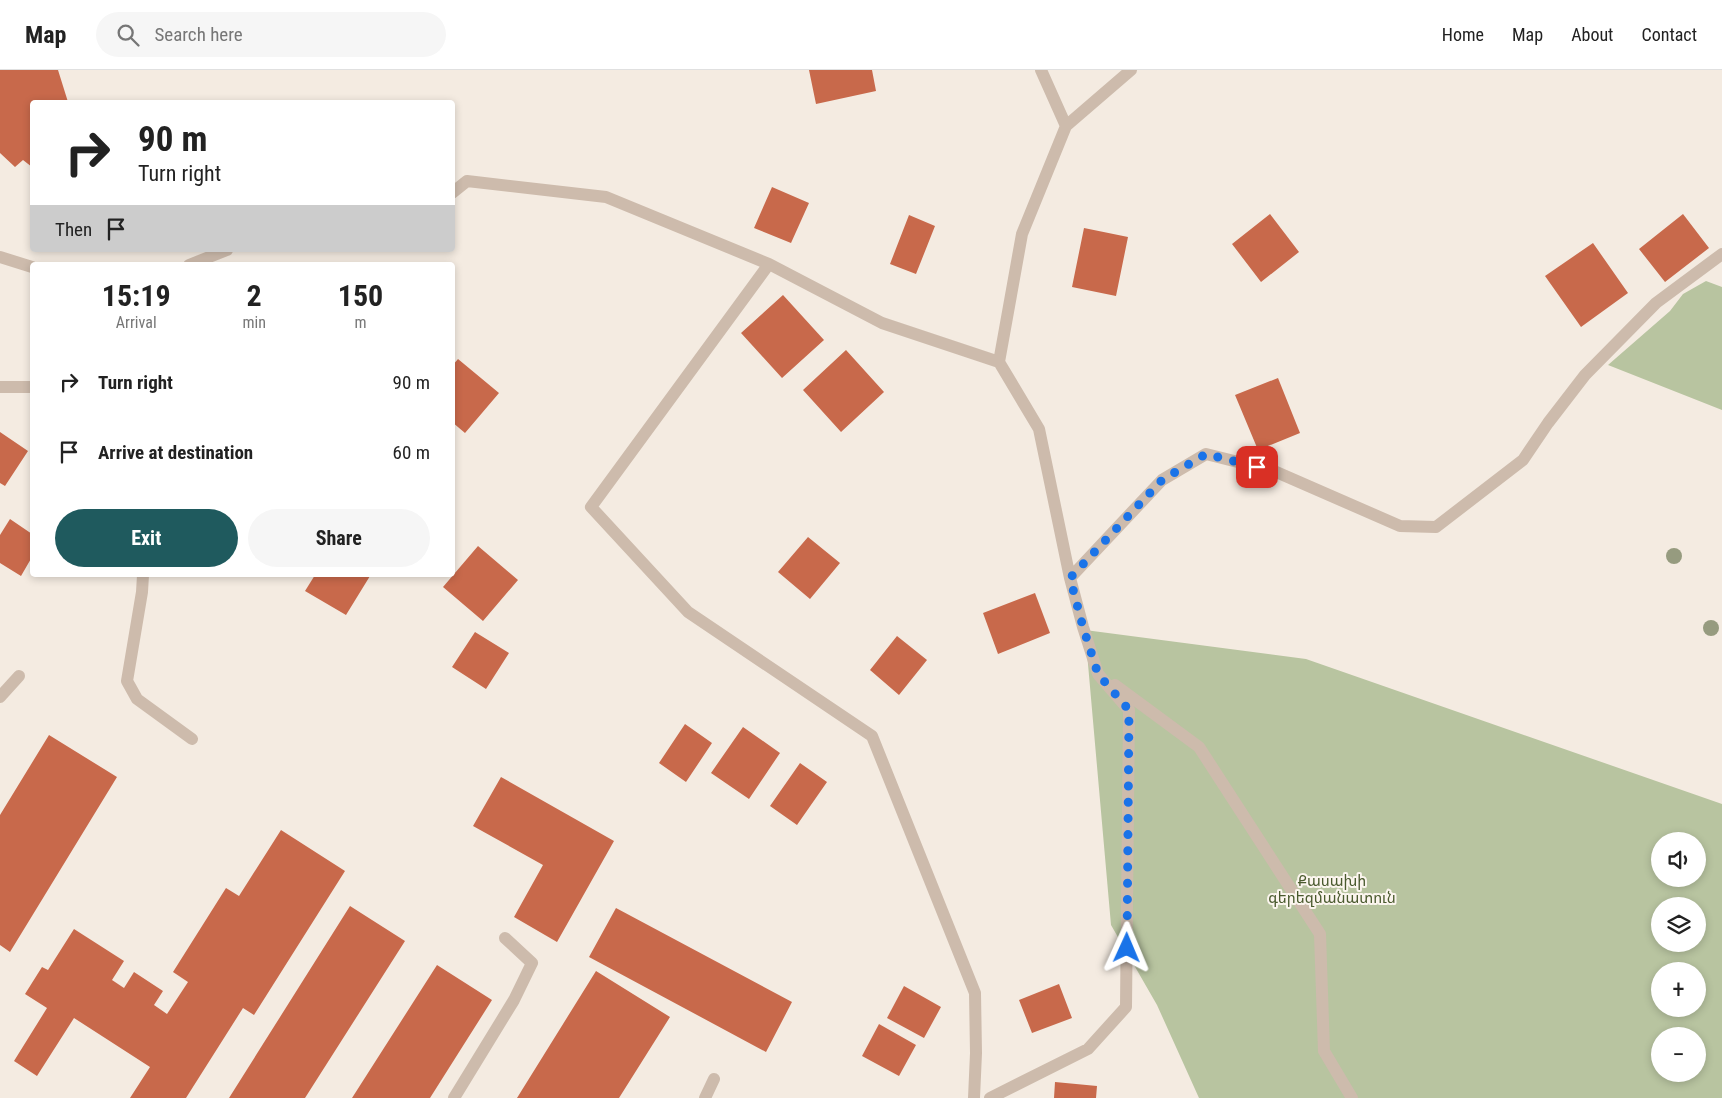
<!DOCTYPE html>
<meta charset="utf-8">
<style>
:root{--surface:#fff;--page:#f6f6f6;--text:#222;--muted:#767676;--line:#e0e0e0;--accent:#1f5a5e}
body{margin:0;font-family:"Roboto Condensed","Noto Sans Armenian",sans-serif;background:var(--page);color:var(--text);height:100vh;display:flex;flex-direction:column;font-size:19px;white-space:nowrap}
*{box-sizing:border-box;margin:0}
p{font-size:16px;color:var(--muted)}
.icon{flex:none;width:28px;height:28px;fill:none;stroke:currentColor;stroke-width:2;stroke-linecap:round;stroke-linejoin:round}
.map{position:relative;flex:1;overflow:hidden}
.details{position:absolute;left:30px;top:192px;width:425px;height:315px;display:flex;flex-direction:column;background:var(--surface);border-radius:5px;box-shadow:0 2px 8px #0003}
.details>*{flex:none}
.hud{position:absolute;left:30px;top:30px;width:425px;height:152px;border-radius:5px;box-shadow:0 2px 8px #0003;background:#fff;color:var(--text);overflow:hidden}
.buttons{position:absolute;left:1651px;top:762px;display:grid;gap:10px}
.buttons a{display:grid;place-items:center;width:55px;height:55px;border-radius:50%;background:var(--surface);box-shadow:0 2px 8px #0003;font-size:25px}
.pin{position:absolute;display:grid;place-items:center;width:42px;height:42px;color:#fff;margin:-21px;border-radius:10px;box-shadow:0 2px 8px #0006}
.me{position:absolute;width:55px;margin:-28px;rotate:1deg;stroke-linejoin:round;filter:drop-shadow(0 0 4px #0008)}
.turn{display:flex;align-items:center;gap:18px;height:105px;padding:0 25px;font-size:22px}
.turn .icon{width:65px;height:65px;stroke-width:2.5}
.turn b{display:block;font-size:35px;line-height:42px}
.then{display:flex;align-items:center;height:48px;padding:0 25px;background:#0003;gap:10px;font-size:19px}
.eta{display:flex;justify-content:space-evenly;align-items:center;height:85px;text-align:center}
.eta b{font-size:30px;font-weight:700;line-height:35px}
.primary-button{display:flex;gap:10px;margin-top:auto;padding:10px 25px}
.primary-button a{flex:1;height:58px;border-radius:30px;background:var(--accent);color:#fff;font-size:20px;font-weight:700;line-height:58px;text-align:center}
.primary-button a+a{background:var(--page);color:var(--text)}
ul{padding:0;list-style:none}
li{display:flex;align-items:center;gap:15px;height:70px;padding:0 25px}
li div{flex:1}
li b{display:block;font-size:19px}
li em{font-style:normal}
header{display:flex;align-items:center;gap:30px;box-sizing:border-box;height:70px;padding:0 25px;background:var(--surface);border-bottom:1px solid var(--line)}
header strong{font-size:24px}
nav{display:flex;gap:28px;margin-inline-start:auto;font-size:18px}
.search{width:350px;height:45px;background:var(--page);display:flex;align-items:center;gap:12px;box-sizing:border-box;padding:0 18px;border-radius:28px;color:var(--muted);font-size:19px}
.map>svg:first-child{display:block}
.green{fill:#b8c4a0;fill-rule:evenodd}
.building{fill:#c8694b}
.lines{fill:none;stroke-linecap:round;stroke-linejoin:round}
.minor{stroke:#cdbbac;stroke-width:12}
.tree{fill:#969b7f}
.route{stroke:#1a73e8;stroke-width:9;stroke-dasharray:0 16.2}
.labels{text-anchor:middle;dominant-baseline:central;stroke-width:4;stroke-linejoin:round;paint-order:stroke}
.park-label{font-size:15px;fill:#4a5a2e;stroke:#fbf5ee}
</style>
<header>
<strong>Map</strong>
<div class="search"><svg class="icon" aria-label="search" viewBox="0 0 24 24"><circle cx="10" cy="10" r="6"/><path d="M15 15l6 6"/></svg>Search here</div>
<nav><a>Home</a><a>Map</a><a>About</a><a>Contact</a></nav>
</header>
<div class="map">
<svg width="1722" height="1028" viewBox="0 0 1722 1028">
<rect width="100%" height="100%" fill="#f4ebe1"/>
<path class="green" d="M 1706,211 L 1722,217 L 1722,340 L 1608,295 L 1670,241 L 1683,224 Z
M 1085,560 L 1306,589 L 1722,734 L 1722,1028 L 1199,1028 L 1157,935 L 1111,855 ZM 1660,771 L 1698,771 L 1698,809 L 1660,809 ZM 1660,836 L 1698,836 L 1698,874 L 1660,874 ZM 1660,901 L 1698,901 L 1698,939 L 1660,939 ZM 1660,966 L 1698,966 L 1698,1004 L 1660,1004 Z"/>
<path class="building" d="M 0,0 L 58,0 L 68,32 L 32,32 L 32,97 L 23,90 L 15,97 L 0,83 Z
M 809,0 L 872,0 L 876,21 L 816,34 Z
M 772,117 L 809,133 L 791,173 L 754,158 Z
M 1270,144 L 1299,182 L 1261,212 L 1232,174 Z
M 1683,144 L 1709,178 L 1665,212 L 1639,179 Z
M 909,145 L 935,156 L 916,204 L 890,194 Z
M 1084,158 L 1128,167 L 1116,226 L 1072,217 Z
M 1593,173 L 1628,223 L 1581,257 L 1545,206 Z
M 362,192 L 363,195 L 351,195 L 350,194 Z
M 783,225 L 824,270 L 782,308 L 741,263 Z
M 846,280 L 884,322 L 841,362 L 803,320 Z
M 458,289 L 499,323 L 465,363 L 452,352 L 452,296 Z
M 1278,308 L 1300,363 L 1258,380 L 1235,325 Z
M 0,362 L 28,381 L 5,416 L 0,413 Z
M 10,449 L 32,464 L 32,487 L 21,506 L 0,493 L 0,465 Z
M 808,467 L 840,493 L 810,529 L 778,502 Z
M 478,476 L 518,510 L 483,551 L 443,517 Z
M 315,505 L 368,505 L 370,506 L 346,545 L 305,521 Z
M 1035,523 L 1050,563 L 998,584 L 983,543 Z
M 475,562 L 509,583 L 486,619 L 452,597 Z
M 897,566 L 927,590 L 899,625 L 870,600 Z
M 685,654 L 712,673 L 686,712 L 659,693 Z
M 743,657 L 780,683 L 749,729 L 711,703 Z
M 49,665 L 117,707 L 10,882 L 0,875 L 0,745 Z
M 800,693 L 827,712 L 797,755 L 770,736 Z
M 501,707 L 614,771 L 557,872 L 514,847 L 543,795 L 473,756 Z
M 281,760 L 345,801 L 254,945 L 243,938 L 186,1028 L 130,1028 L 150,997 L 74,948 L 37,1006 L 14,991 L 47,938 L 25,924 L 42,897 L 48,900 L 74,859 L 124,891 L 112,910 L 124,918 L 134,902 L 163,921 L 154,935 L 167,944 L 188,912 L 173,902 L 226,818 L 239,826 Z
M 350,836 L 405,871 L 305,1028 L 229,1028 Z
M 616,838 L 792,932 L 766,982 L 589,887 Z
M 437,895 L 492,930 L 430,1028 L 352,1028 Z
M 596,901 L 670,947 L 619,1028 L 517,1028 Z
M 1059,914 L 1072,948 L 1032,963 L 1019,930 Z
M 904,916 L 941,937 L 924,968 L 887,948 Z
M 879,954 L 916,975 L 899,1006 L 862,986 Z
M 1055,1012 L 1097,1016 L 1096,1028 L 1054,1028 Z"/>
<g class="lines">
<path class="minor" d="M 1041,0 L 1066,56
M 452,123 L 467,111 L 606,127 L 769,194 L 882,253 L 999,292
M 0,187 L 32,197
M 769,194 L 591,437 L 688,542 L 872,666 L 975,923 L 976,983 L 974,1028
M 189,195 L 227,180
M 0,317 L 32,317
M 143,505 L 142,522 L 127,611 L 137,629 L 192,669
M 1070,508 L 1162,410 L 1206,384 L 1274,401 L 1400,456 L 1436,457 L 1523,390 L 1548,353 L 1585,305 L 1656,233 L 1722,184
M 1115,615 L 1199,677 L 1320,864 L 1324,981 L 1352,1028
M 0,627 L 19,606
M 454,1028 L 514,930 L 532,893 L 505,868
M 705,1028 L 714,1009
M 990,1028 L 1088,979 L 1126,937 L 1129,640 L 1098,604 L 1083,557 L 1070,508 L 1039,359 L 999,292 L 1022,164 L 1066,56 L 1131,0"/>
</g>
<g class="tree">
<circle cx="1674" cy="486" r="8"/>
<circle cx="1711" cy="558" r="8"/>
</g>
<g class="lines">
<path class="route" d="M 1127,878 L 1129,640 L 1098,604 L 1083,557 L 1070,508 L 1162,410 L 1206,384 L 1257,397"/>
</g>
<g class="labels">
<g class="park-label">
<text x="1332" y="811">Քասախի<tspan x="1332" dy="17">գերեզմանատուն</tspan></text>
</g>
</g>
</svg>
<div class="buttons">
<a><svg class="icon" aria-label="sound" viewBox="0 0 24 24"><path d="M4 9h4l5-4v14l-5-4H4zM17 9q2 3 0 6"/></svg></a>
<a><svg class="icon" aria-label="layers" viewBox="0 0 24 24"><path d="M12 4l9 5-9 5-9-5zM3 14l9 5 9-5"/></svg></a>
<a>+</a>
<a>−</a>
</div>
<div class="pin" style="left:1257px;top:397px;background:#d93025"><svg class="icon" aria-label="arrive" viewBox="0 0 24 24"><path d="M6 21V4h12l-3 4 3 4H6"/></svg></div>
<svg class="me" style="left:1127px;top:878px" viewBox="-20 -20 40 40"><path d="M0-17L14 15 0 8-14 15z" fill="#1a73e8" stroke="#fff" stroke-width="4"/></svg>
<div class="hud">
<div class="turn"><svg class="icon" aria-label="right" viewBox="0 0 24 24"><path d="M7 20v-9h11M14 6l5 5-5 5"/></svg><div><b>90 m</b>Turn right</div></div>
<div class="then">Then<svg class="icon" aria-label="arrive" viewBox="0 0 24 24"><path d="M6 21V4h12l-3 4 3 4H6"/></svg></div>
</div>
<section class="details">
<div class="eta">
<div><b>15:19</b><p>Arrival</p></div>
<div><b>2</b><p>min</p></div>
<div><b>150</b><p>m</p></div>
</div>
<ul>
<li><svg class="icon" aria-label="right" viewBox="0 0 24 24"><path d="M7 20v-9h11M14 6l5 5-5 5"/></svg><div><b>Turn right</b></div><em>90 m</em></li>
<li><svg class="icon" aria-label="arrive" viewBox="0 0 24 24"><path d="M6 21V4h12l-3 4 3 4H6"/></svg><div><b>Arrive at destination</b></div><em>60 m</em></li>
</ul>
<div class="primary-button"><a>Exit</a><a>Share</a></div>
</section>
</div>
